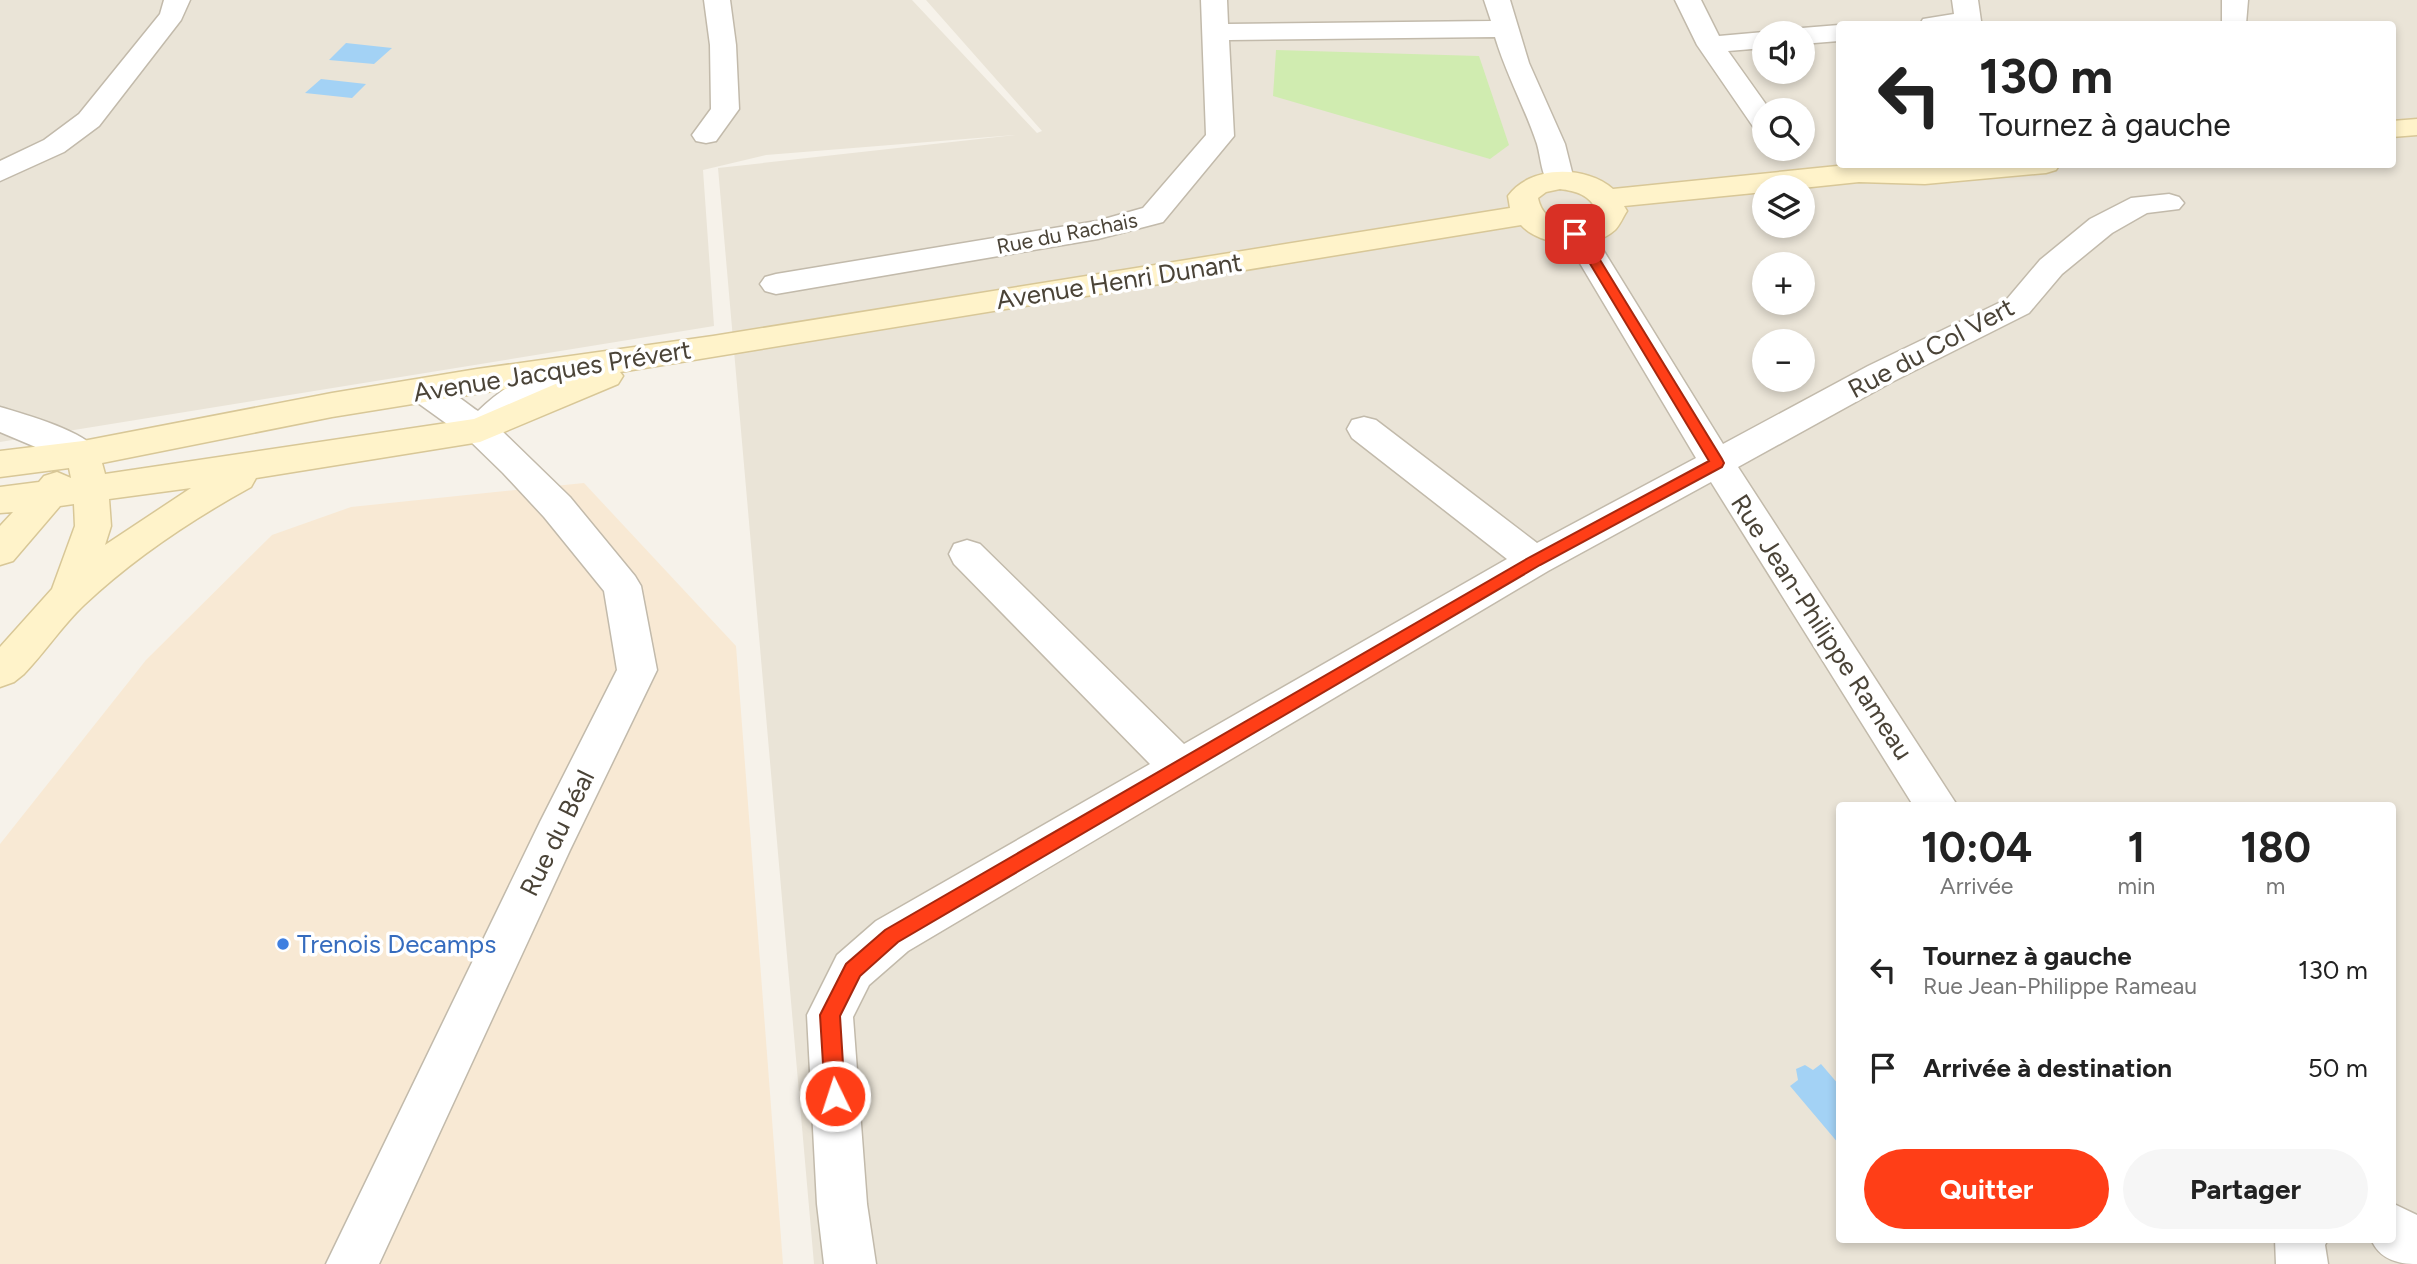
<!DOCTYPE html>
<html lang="fr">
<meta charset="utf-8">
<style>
:root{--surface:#fff;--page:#f6f6f6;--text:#222;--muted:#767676;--accent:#ff3e17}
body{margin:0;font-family:Figtree,sans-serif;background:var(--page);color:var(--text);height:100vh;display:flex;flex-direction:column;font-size:26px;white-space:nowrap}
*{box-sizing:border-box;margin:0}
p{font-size:23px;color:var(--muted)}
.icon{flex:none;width:38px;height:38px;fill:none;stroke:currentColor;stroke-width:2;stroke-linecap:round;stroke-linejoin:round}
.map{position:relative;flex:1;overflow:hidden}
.sheet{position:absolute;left:1836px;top:802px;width:560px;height:441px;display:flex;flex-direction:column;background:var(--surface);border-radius:7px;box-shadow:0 4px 10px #0003}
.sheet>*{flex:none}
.guide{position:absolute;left:1836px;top:21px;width:560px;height:147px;border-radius:7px;box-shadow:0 4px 10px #0003;background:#fff;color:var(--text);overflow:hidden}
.buttons{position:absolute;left:1752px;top:21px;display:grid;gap:14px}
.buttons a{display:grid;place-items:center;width:63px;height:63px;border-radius:50%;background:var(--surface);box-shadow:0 4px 10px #0003;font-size:35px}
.pin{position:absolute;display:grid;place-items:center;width:60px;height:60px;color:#fff;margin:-30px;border-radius:14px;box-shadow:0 4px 10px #0006}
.me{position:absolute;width:77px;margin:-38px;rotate:356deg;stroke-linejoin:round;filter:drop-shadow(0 0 5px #0008)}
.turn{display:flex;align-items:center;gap:24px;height:147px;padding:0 28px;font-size:32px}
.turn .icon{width:91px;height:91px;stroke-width:2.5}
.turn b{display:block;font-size:49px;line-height:60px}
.eta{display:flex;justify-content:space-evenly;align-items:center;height:119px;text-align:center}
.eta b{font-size:42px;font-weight:700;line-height:49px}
.primary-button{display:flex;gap:14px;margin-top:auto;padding:14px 28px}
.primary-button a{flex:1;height:80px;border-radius:42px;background:var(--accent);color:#fff;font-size:28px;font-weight:700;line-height:80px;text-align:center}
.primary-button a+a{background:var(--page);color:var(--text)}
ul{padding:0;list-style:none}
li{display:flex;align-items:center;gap:21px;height:98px;padding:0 28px}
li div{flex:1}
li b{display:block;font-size:26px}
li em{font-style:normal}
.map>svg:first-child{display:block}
.residential{fill:#eae4d7;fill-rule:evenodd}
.commercial{fill:#f8e9d4}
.green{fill:#d0ecb0}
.water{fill:#a3d2f5}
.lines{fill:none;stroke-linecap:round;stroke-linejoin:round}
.minor-casing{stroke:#c2baab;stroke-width:3}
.secondary-casing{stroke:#d8c797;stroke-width:3}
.minor{fill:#fff;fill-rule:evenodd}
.secondary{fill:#fff3ca;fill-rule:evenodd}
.route{fill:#ff3e17;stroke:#a6280f;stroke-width:2}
.shop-dot{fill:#3f7fe0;stroke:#fff;stroke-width:2.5}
.labels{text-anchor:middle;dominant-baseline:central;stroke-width:7;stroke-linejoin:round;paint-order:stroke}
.far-street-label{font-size:21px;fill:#4a4337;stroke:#fff}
.street-label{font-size:26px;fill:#4a4337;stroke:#fff}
.shop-label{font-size:26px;fill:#366cbe;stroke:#fff;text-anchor:start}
</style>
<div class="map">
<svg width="2417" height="1264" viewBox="0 0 2417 1264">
<rect width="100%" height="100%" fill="#f6f2ea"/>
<path class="residential" d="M 0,0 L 912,0 L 1037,133 L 1042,131 L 926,0 L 2417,0 L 2417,1264 L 814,1264 L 718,168 L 1015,135 L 766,155 L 703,170 L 714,326 L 0,442 ZM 1839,24 L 2392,24 L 2392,164 L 1839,164 ZM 1764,33 L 1802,33 L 1802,72 L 1764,72 ZM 1764,110 L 1802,110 L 1802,149 L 1764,149 ZM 1764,187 L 1802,187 L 1802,226 L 1764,226 ZM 1764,264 L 1802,264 L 1802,303 L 1764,303 ZM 1764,341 L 1802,341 L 1802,380 L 1764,380 ZM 1839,805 L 2392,805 L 2392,1239 L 1839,1239 Z"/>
<path class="commercial" d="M 584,483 L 736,646 L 783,1264 L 0,1264 L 0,844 L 146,660 L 272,535 L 351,507 Z"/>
<path class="green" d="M 1276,50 L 1479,56 L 1509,145 L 1490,159 L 1273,96 Z"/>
<path class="water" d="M 346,43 L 392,48 L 374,64 L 329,60 Z
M 321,79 L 366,84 L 352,98 L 305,93 Z
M 1821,1064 L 1839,1085 L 1839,1144 L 1790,1086 L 1798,1080 L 1796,1069 L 1805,1065 L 1813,1070 Z"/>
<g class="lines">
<g class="minor-casing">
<path id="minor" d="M 164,0 L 190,0 L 181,20 L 99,126 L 64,152 L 0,181 L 0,161 L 44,140 L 79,114 L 160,14 Z
M 704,0 L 730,0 L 736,45 L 739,109 L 716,141 L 706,143 L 696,141 L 692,135 L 711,109 L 710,45 Z
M 1201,0 L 1227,0 L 1228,24 L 1491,21 L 1484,0 L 1510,0 L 1529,63 L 1565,144 L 1574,180 L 1570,186 L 1560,189 L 1550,186 C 1541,174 1541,158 1537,144 C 1525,108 1506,74 1495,37 L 1229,40 L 1234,136 L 1163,222 L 1098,239 L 776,294 L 765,291 L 760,284 L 765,277 L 776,274 L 1097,221 L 1143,208 L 1206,135 Z
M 1675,0 L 1701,0 L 1719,36 L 1764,32 L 1768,33 L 1764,33 L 1764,48 L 1728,51 L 1770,110 L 1764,110 L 1764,130 L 1754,128 L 1697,45 Z
M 1952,0 L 1978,0 L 1981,21 L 1978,24 L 1920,24 L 1923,19 L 1954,14 Z
M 2222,0 L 2248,0 L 2246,24 L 2222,24 Z
M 1839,25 L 1839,41 L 1802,44 L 1802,33 L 1791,33 L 1802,28 Z
M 2169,194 L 2179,197 L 2184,203 L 2179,209 L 2147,213 L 2112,233 L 2062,274 L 2029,313 L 1892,382 L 1738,467 L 1957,805 L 1913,805 L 1711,482 L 1548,571 L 908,951 L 869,985 L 853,1017 L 867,1204 L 876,1264 L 824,1264 L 817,1204 L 807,1015 L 837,955 L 876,921 L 1150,764 L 954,564 L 949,554 L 954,544 L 967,540 L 980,544 L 1184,744 L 1507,559 L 1352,438 L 1347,429 L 1352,420 L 1364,417 L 1376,420 L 1537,543 L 1696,458 L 1578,260 L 1560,234 L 1564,227 C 1585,222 1590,233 1602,248 L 1723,444 L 1868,366 L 2007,299 L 2040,260 L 2090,219 L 2131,198 Z
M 579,356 L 591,359 L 595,367 L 591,375 L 536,399 L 501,430 L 570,497 L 635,576 L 641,586 L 657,670 L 570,850 L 379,1264 L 326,1264 L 540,822 L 617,670 L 604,591 L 544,517 L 503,473 L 468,439 L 411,398 L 406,390 L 411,382 C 436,374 458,398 478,411 C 506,383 540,367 579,356 Z
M 0,407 C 26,415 87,431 100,454 L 95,463 L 83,467 L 0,432 Z
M 2392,1203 L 2417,1215 L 2417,1264 C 2397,1264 2379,1259 2371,1239 L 2392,1239 Z
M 2275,1239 L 2328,1239 L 2325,1245 L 2328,1264 L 2276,1264 Z"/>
</g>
<g class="secondary-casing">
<path id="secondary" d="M 2417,119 L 2417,135 L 2392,137 L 2392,121 Z
M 1857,164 L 2060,164 L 2056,170 L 2046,173 L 1925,184 L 1859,182 L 1802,188 L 1764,187 L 1764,192 L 1624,206 L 1627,211 C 1623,217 1620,225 1615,230 C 1592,251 1541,247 1521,225 L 620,372 L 623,376 L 618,384 L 480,442 L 256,478 L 251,487 C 191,520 134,558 84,605 C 62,626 45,652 24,674 L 14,682 L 0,687 L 0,647 L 52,589 L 75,526 L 74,504 L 60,506 L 13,561 L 0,565 L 0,526 L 13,512 L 0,513 L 0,487 L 39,482 L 44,476 L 57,472 L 71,478 L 69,468 L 0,477 L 0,451 L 83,441 L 332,393 L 477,369 L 713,336 L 1510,208 L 1508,196 C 1530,165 1586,165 1613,189 ZM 1560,189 C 1576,191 1590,195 1597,211 C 1581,236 1543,226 1538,198 L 1546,192 ZM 567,379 L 474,419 L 105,474 L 102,463 L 332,417 ZM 191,488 L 105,545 L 111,526 L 109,499 Z"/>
</g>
<use href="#minor" class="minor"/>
<use href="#secondary" class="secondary"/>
</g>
<path class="route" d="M 1575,231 L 1580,232 L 1597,255 L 1722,459 L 1724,463 L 1722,467 L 1540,565 L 898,942 L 860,976 L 840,1016 L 845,1096 L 842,1103 L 835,1106 L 828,1103 L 825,1096 L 820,1015 L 846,964 L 885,930 L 1530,557 L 1709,461 L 1586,257 L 1569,234 Z"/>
<circle class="shop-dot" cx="283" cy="944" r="7"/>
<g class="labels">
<g class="far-street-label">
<text transform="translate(1067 233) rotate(-11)">Rue du Rachais</text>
</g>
<g class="street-label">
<text transform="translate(1119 281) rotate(-9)">Avenue Henri Dunant</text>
<text transform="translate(1931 348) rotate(-28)">Rue du Col Vert</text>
<text transform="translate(552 371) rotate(-9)">Avenue Jacques Prévert</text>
<text transform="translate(1822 627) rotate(57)">Rue Jean-Philippe Rameau</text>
<text transform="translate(557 833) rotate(-64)">Rue du Béal</text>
</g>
<g class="shop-label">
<text x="297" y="944">Trenois Decamps</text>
</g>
</g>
</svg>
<div class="buttons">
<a><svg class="icon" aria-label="sound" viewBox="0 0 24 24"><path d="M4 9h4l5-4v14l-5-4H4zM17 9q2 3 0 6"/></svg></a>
<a><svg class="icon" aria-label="search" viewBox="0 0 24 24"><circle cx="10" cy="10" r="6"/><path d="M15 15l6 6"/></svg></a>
<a><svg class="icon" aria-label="layers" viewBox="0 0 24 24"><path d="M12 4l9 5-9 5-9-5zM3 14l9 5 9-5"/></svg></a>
<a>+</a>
<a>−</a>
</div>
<div class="pin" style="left:1575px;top:234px;background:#d93025"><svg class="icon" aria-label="arrive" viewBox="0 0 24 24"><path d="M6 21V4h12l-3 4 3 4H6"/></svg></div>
<svg class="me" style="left:835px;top:1096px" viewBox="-20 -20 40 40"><circle r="17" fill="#ff3e17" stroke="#fff" stroke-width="3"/><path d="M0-11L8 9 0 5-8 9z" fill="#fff"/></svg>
<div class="guide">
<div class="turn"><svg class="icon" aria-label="left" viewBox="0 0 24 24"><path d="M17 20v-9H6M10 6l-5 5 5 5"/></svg><div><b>130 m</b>Tournez à gauche</div></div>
</div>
<section class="sheet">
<div class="eta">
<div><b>10:04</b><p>Arrivée</p></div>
<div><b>1</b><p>min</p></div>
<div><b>180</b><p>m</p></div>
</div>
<ul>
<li><svg class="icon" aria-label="left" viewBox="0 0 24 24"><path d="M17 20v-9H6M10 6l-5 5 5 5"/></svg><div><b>Tournez à gauche</b><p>Rue Jean-Philippe Rameau</p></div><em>130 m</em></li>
<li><svg class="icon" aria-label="arrive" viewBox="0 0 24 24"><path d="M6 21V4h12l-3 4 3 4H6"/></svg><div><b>Arrivée à destination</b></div><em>50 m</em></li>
</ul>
<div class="primary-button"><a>Quitter</a><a>Partager</a></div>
</section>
</div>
